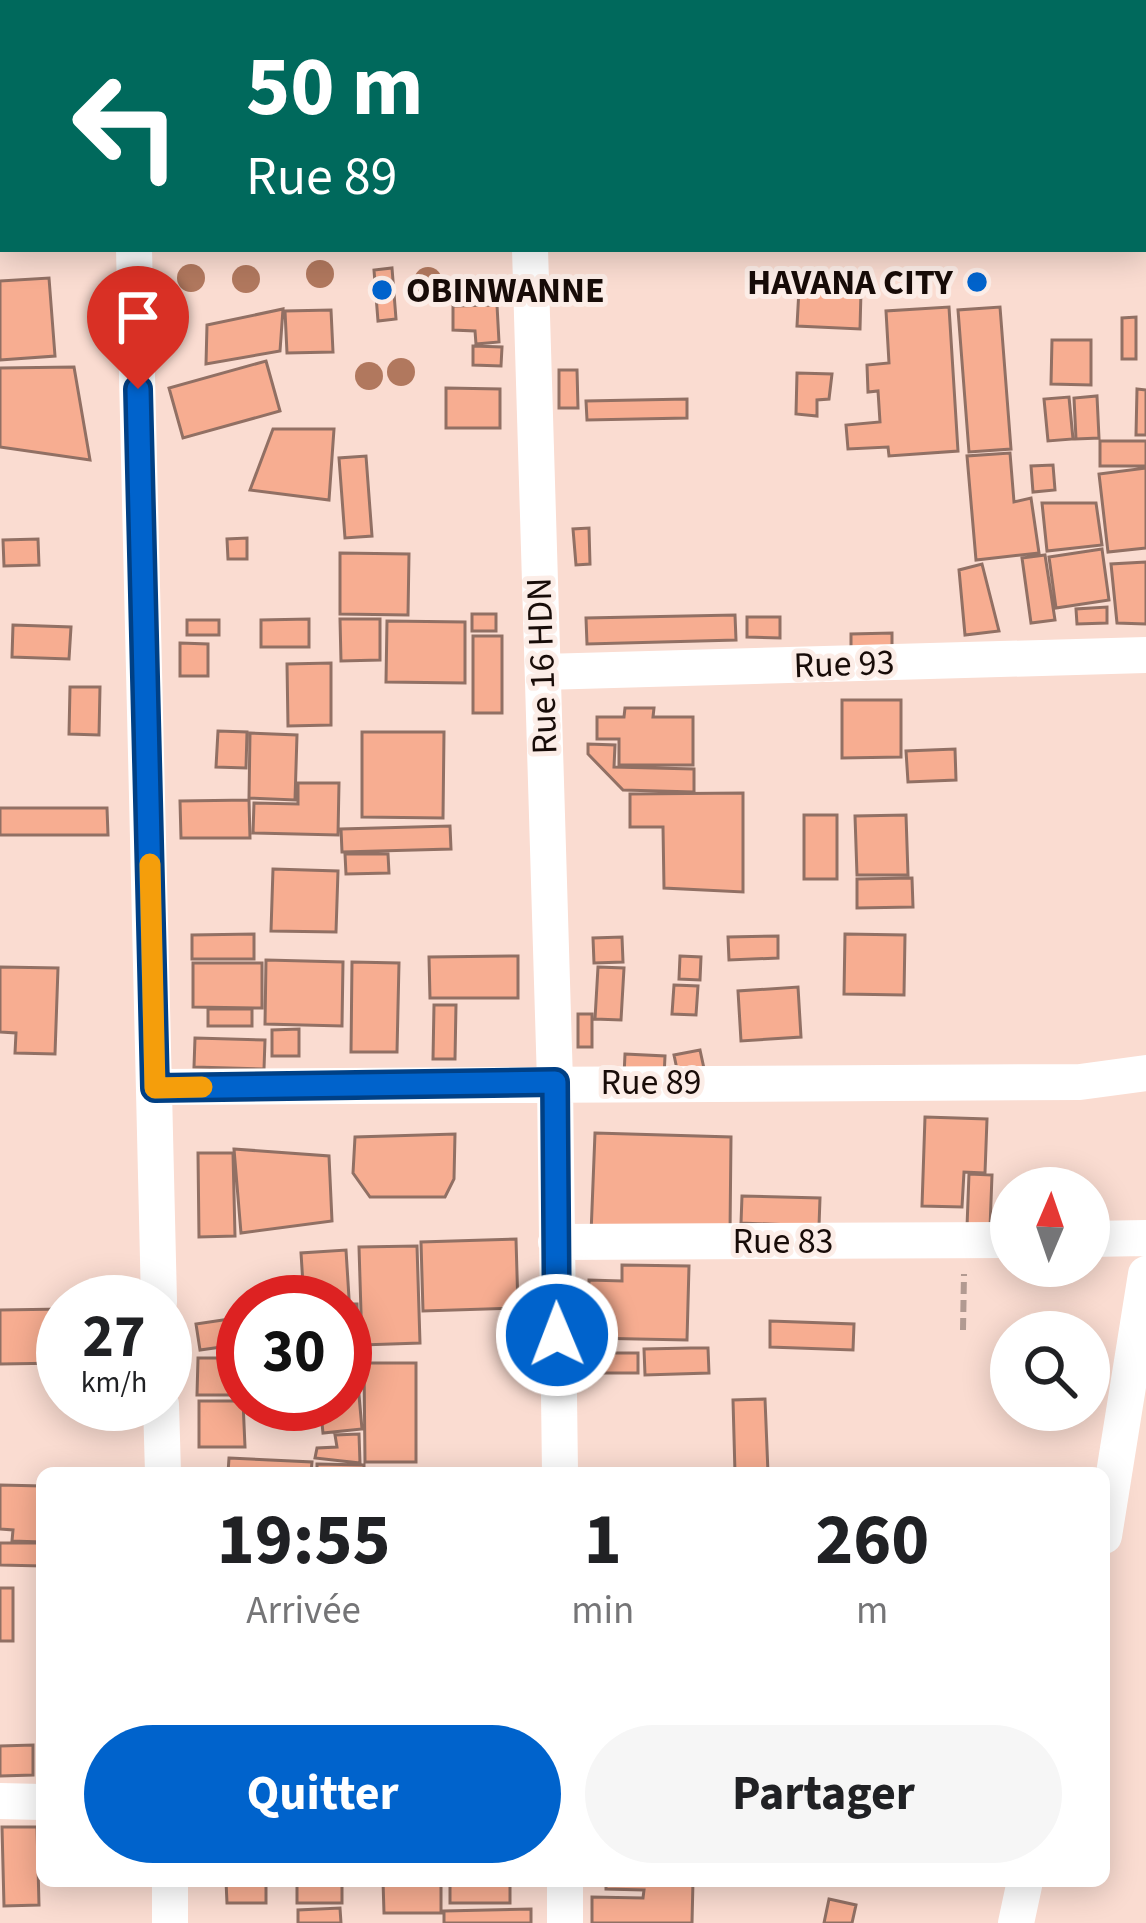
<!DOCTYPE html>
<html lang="fr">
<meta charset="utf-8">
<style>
:root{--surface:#fff;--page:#f6f6f6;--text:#202124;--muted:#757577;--accent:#0063cc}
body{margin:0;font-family:"Source Sans 3",sans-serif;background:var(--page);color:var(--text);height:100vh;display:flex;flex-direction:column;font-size:45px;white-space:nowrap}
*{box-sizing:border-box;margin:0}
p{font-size:39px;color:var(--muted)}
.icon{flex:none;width:66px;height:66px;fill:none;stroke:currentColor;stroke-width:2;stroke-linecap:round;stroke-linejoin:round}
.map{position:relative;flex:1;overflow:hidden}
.panel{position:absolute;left:36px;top:1467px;width:1074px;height:420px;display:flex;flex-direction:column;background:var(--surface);border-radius:18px;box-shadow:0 6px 30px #0003}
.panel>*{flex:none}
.top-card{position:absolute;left:0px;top:0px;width:1146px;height:252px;box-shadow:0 6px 30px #0003;background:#00695c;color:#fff;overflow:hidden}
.needle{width:78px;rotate:2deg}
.controls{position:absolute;left:990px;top:1167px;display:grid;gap:24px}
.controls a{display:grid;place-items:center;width:120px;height:120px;border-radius:50%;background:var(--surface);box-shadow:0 6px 30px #0003;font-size:60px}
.speed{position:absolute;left:36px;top:1275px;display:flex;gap:24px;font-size:60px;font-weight:700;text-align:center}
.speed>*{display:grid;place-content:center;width:156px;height:156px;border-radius:50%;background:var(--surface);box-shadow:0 6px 30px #0003;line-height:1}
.speed small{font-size:30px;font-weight:400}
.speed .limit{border:18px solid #d22;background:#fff;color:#111}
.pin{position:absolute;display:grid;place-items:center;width:102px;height:102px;color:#fff;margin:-123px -51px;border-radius:50% 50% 50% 0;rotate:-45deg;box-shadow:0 0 12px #0007}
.pin .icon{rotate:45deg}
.me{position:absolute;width:132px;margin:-66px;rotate:359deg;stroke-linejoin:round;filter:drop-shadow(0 0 9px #0008)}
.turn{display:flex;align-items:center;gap:42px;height:252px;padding:0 48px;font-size:54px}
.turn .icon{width:156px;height:156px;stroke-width:2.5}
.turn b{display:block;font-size:84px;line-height:102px}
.eta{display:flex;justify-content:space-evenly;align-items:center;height:204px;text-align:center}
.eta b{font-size:72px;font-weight:700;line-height:84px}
.action{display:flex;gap:24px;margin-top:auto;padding:24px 48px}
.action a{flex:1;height:138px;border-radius:72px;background:var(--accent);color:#fff;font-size:48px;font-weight:700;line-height:138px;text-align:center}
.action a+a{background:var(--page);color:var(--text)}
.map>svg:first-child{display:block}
.building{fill:#f7ad91;stroke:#917064;stroke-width:3}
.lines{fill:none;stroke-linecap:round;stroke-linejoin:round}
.path{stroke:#b29a91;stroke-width:6;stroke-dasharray:12 6;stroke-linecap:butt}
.minor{stroke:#fff;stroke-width:36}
.tree{fill:#b1785e}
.route-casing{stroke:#004085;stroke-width:30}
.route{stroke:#0063cc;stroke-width:21}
.slow{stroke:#f59e0b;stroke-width:21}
.poi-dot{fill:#0063cc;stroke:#fcede7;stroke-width:4.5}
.labels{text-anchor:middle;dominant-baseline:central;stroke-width:10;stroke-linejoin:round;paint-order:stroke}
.poi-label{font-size:36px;font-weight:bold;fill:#180c08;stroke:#fcede7;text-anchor:end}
.street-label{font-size:36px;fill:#180c08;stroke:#fcede7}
</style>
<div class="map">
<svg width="1146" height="1923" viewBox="0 0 1146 1923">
<rect width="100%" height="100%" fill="#fadcd1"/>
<path class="building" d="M 392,268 L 396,319 L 378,321 L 374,270 Z
M 49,278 L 55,356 L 0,360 L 0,281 Z
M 799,289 L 861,291 L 860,329 L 797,326 Z
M 497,305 L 499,342 L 476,344 L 475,331 L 453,330 L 453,306 Z
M 949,307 L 958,451 L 889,456 L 888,447 L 848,449 L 846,425 L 880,422 L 878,391 L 868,392 L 867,365 L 889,363 L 886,311 Z
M 1000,307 L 1011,449 L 969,452 L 958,310 Z
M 283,309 L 280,351 L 206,364 L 207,325 Z
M 331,310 L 333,352 L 287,353 L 285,311 Z
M 1136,317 L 1136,359 L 1122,359 L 1122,318 Z
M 1052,340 L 1091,340 L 1091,385 L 1051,384 Z
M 473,346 L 502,347 L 501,366 L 473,365 Z
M 266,361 L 280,411 L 183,438 L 169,388 Z
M 74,367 L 90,460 L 0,447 L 0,368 Z
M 559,370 L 577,370 L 578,408 L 559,408 Z
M 797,373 L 832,374 L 829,399 L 817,400 L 817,416 L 796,414 Z
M 446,388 L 500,389 L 500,428 L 446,428 Z
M 1137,389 L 1146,390 L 1146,435 L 1136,435 Z
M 1097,396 L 1099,438 L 1076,439 L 1074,398 Z
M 1069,397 L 1073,439 L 1048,441 L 1044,399 Z
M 687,399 L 687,418 L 587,420 L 586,401 Z
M 273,429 L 334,429 L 329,500 L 250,490 Z
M 1100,441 L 1146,441 L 1146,466 L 1100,466 Z
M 1010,453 L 1014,502 L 1031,498 L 1039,553 L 976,560 L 967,456 Z
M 366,456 L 372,536 L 345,538 L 339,458 Z
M 1053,465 L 1055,490 L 1033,492 L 1031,466 Z
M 1146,468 L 1146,548 L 1108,552 L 1099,474 Z
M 1042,503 L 1096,503 L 1102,545 L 1047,551 Z
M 589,528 L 590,564 L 576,565 L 573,529 Z
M 247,538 L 247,559 L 228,559 L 227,539 Z
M 38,539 L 39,565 L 4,566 L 3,540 Z
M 1102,549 L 1109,600 L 1056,608 L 1049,557 Z
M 340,553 L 409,554 L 408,615 L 340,614 Z
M 1045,555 L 1055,620 L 1031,623 L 1022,558 Z
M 1146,562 L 1146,624 L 1117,623 L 1111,564 Z
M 982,564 L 999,631 L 965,635 L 959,570 Z
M 1107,607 L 1107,623 L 1077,624 L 1076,609 Z
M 472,614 L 496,614 L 496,631 L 472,631 Z
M 735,615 L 736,640 L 587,644 L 586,618 Z
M 747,617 L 780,617 L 780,638 L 747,637 Z
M 309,619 L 309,647 L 261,647 L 261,620 Z
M 340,619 L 380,619 L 380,660 L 341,661 Z
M 187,620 L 219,620 L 219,635 L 187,635 Z
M 387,621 L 465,622 L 465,683 L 386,682 Z
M 13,625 L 71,627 L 69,659 L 12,657 Z
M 892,633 L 892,648 L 851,648 L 851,634 Z
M 473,636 L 502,636 L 502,713 L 473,713 Z
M 180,643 L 208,644 L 208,676 L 180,676 Z
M 331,663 L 331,725 L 288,726 L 287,664 Z
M 70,687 L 100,687 L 99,735 L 69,734 Z
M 842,700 L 901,700 L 901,757 L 842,758 Z
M 625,708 L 654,708 L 653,717 L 693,717 L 693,765 L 619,765 L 619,739 L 597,739 L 597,717 L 624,717 Z
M 218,731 L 247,732 L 246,768 L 216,767 Z
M 362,732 L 444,732 L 443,818 L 362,817 Z
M 250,733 L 297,735 L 295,800 L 249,798 Z
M 588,744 L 615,745 L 614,767 L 694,769 L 694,792 L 623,790 L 588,754 Z
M 955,749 L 956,780 L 908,782 L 906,751 Z
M 298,783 L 339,783 L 338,835 L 253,833 L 254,803 L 298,804 Z
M 743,793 L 743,892 L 664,888 L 663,827 L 630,827 L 630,794 Z
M 249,800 L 250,838 L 181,838 L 180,801 Z
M 0,808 L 107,808 L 108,835 L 0,835 Z
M 804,815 L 837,815 L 837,879 L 804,879 Z
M 906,815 L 908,875 L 857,875 L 855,816 Z
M 450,826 L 451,849 L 342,852 L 341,829 Z
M 345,854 L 388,854 L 389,873 L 346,874 Z
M 273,869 L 338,871 L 336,932 L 271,931 Z
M 912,878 L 913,907 L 857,908 L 857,879 Z
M 254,934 L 254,959 L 192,959 L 192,935 Z
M 845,934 L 905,935 L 904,995 L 844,994 Z
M 778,936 L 778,958 L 729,960 L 728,937 Z
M 622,937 L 623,962 L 594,963 L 593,938 Z
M 518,956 L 518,998 L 430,998 L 429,957 Z
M 680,956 L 701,957 L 700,980 L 679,979 Z
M 266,960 L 343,962 L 342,1026 L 265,1024 Z
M 352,962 L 399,963 L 397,1052 L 351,1052 Z
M 193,963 L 262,963 L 262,1008 L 193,1007 Z
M 0,967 L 58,968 L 55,1054 L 15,1053 L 16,1033 L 0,1032 Z
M 598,967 L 624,968 L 621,1020 L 595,1019 Z
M 674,985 L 698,986 L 696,1015 L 672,1014 Z
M 798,987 L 801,1037 L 741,1041 L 738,991 Z
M 434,1005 L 456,1005 L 455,1059 L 433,1059 Z
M 208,1009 L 252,1009 L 252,1026 L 208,1026 Z
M 578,1014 L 592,1014 L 592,1047 L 578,1047 Z
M 299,1029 L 299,1056 L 272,1056 L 272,1030 Z
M 195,1038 L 265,1040 L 264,1069 L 194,1067 Z
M 700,1050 L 705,1073 L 679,1079 L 674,1055 Z
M 625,1054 L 665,1056 L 664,1077 L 624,1076 Z
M 925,1117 L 987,1119 L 985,1173 L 964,1172 L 962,1207 L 922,1206 Z
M 595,1133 L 731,1137 L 730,1233 L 591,1234 Z
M 455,1134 L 454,1179 L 445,1197 L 370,1197 L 353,1173 L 355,1137 Z
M 234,1149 L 329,1156 L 332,1221 L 241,1233 Z
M 198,1153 L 233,1153 L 235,1236 L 199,1237 Z
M 969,1174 L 992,1175 L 990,1228 L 967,1227 Z
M 742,1196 L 820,1198 L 819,1226 L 741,1223 Z
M 516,1239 L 518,1308 L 423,1311 L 421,1242 Z
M 417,1246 L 420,1343 L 362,1345 L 359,1247 Z
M 346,1250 L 349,1298 L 304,1300 L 301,1253 Z
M 622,1265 L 689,1266 L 687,1340 L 588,1338 L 589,1280 L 622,1281 Z
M 345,1304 L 357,1304 L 358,1348 L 345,1348 Z
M 63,1309 L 63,1363 L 0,1364 L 0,1310 Z
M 243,1317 L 243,1344 L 200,1350 L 196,1324 Z
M 770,1321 L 854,1324 L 853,1350 L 770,1347 Z
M 691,1348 L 708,1348 L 709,1373 L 645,1375 L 644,1349 Z
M 355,1350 L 362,1429 L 323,1433 L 320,1404 L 345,1404 L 345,1351 Z
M 601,1353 L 638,1353 L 638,1373 L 601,1373 Z
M 198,1358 L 239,1358 L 238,1395 L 197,1395 Z
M 364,1363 L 416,1363 L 416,1462 L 365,1462 Z
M 765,1399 L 768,1473 L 735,1473 L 733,1400 Z
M 199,1401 L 243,1401 L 245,1447 L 199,1447 Z
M 272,1404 L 310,1404 L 311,1425 L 299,1426 L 299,1413 L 272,1414 Z
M 359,1434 L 360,1463 L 315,1458 L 317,1448 L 337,1447 L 335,1435 Z
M 229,1458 L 312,1462 L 311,1473 L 228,1473 Z
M 317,1464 L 364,1465 L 364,1473 L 317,1473 Z
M 0,1485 L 42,1486 L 42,1542 L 12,1541 L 13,1530 L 0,1529 Z
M 0,1543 L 42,1543 L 42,1566 L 0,1565 Z
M 0,1588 L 13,1588 L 13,1641 L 0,1641 Z
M 33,1745 L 33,1775 L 0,1776 L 0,1746 Z
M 2,1827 L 37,1827 L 39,1905 L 4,1906 Z
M 226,1881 L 266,1881 L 266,1903 L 227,1903 Z
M 297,1881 L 342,1881 L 342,1903 L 297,1903 Z
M 383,1881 L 441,1882 L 441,1913 L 384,1913 Z
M 450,1881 L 510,1881 L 510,1903 L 450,1903 Z
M 606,1881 L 693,1881 L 692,1923 L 592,1923 L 592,1897 L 643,1898 L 644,1890 L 606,1889 Z
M 829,1899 L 856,1905 L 852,1923 L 824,1923 Z
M 340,1908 L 341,1923 L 298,1923 L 298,1910 Z
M 531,1909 L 531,1923 L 444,1923 L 444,1911 Z"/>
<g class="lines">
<path class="path" d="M 963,1330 L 964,1274"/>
<path class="minor" d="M 413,3 L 415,0
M 1143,196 L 1146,196
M 0,213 L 3,213
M 134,249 L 159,1302
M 530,249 L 555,1082 L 560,1473
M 543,672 L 1146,655
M 155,1087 L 1080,1082 L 1146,1073
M 1089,1239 L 1146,1238
M 556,1242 L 1011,1240
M 161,1404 L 163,1473
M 1104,1536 L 1146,1274
M 0,1801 L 42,1802
M 170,1881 L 170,1923
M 565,1923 L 565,1881
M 1016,1923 L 1025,1881"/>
</g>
<g class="tree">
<circle cx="320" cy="274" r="14"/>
<circle cx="191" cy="278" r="14"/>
<circle cx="246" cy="279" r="14"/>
<circle cx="428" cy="281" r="14"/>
<circle cx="401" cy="372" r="14"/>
<circle cx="369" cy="376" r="14"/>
</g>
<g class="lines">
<g class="route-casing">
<path id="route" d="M 138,389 L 155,1088 L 555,1082 L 557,1335"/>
</g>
<use href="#route" class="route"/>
<path class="slow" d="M 150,864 L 155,1088 L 202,1087"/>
</g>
<g class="poi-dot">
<circle cx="977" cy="282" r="12"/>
<circle cx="382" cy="290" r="12"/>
</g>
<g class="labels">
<g class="poi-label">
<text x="953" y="282">HAVANA CITY</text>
<text x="406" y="290" text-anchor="start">OBINWANNE</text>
</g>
<g class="street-label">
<text transform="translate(844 664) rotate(-2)">Rue 93</text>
<text transform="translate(542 666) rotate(-92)">Rue 16 HDN</text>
<text x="651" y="1082">Rue 89</text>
<text x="783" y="1241">Rue 83</text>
</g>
</g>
</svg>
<div class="controls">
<a><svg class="needle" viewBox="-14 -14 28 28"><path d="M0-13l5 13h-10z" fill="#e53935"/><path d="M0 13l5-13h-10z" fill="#757577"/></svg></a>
<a><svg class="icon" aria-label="search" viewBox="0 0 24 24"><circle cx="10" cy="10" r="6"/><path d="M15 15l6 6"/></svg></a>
</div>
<div class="speed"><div>27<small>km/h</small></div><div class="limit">30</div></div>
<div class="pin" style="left:138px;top:389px;background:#d93025"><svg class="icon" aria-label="arrive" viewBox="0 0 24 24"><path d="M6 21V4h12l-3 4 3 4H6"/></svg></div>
<svg class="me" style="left:557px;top:1335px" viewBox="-20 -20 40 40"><circle r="17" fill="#0063cc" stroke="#fff" stroke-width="3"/><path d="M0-11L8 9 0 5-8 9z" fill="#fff"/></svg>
<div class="top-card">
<div class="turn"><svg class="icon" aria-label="left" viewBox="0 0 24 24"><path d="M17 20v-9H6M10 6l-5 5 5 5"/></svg><div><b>50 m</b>Rue 89</div></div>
</div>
<section class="panel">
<div class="eta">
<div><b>19:55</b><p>Arrivée</p></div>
<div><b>1</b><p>min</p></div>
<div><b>260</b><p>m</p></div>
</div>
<div class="action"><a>Quitter</a><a>Partager</a></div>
</section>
</div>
